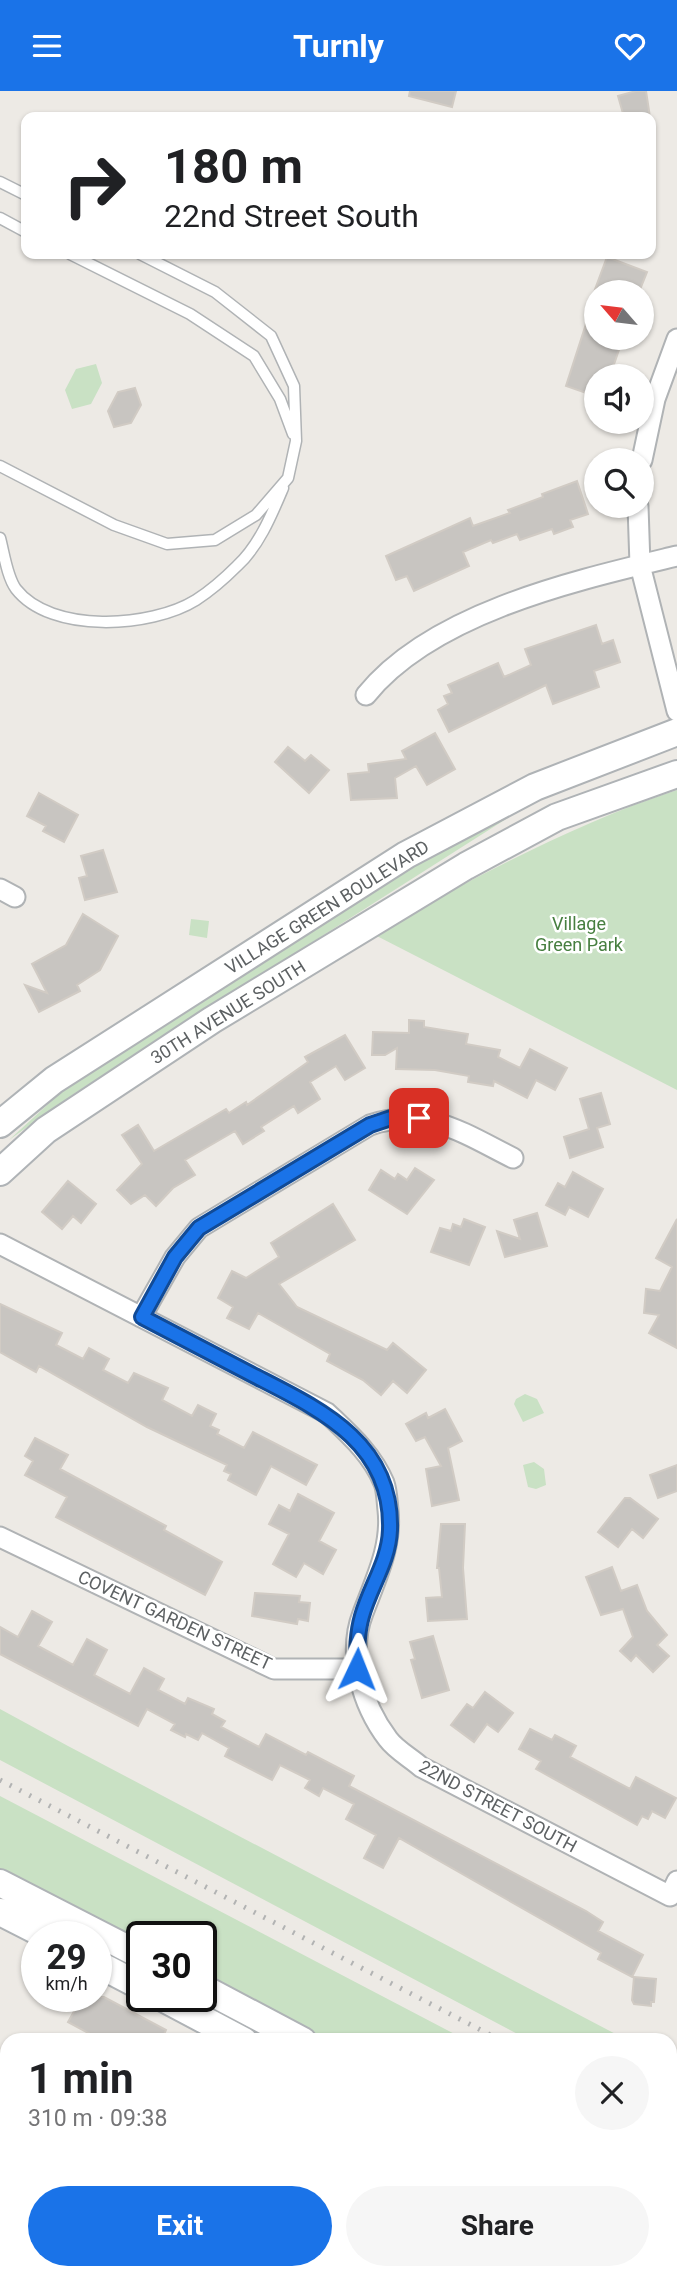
<!DOCTYPE html>
<meta charset="utf-8">
<style>
:root{--surface:#fff;--page:#f6f6f6;--text:#202124;--muted:#757577;--accent:#1a73e8}
body{margin:0;font-family:Roboto,sans-serif;background:var(--page);color:var(--text);height:100vh;display:flex;flex-direction:column;font-size:26px;white-space:nowrap}
*{box-sizing:border-box;margin:0}
p{font-size:23px;color:var(--muted)}
.icon{flex:none;width:38px;height:38px;fill:none;stroke:currentColor;stroke-width:2;stroke-linecap:round;stroke-linejoin:round}
.map{position:relative;flex:1;overflow:hidden}
.details{position:absolute;left:0px;top:1942px;width:677px;height:247px;display:flex;flex-direction:column;background:var(--surface);border-radius:21px 21px 0 0;box-shadow:0 2px 5px #0004}
.details>*{flex:none}
.banner{position:absolute;left:21px;top:21px;width:635px;height:147px;border-radius:14px;box-shadow:0 2px 5px #0004;background:#fff;color:var(--text);overflow:hidden}
.needle{width:46px;rotate:298deg}
.buttons{position:absolute;left:584px;top:189px;display:grid;gap:14px}
.buttons a{display:grid;place-items:center;width:70px;height:70px;border-radius:50%;background:var(--surface);box-shadow:0 2px 5px #0004;font-size:35px}
.speed{position:absolute;left:21px;top:1830px;display:flex;gap:14px;font-size:35px;font-weight:700;text-align:center}
.speed>*{display:grid;place-content:center;width:91px;height:91px;border-radius:50%;background:var(--surface);box-shadow:0 2px 5px #0004;line-height:1}
.speed small{font-size:18px;font-weight:400}
.speed .limit{border:4px solid #111;border-radius:10px;background:#fff;color:#111}
.pin{position:absolute;display:grid;place-items:center;width:60px;height:60px;color:#fff;margin:-30px;border-radius:14px;box-shadow:0 4px 10px #0006}
.me{position:absolute;width:77px;margin:-38px;rotate:2deg;stroke-linejoin:round;filter:drop-shadow(0 0 5px #0008)}
.turn{display:flex;align-items:center;gap:24px;height:147px;padding:0 28px;font-size:32px}
.turn .icon{width:91px;height:91px;stroke-width:2.5}
.turn b{display:block;font-size:49px;line-height:60px}
.round{display:grid;place-items:center;flex:none;width:74px;height:74px;border-radius:37px;background:var(--page)}
.head{display:flex;align-items:center;justify-content:space-between;height:119px;padding:0 28px}
h1{font-size:42px;font-weight:700;line-height:52px}
.action{display:flex;gap:14px;margin-top:auto;padding:14px 28px}
.action a{flex:1;height:80px;border-radius:42px;background:var(--accent);color:#fff;font-size:28px;font-weight:700;line-height:80px;text-align:center}
.action a+a{background:var(--page);color:var(--text)}
header{display:flex;justify-content:space-between;align-items:center;height:91px;padding:0 28px;background:var(--accent);color:#fff;font-size:32px;font-weight:700}
.map>svg:first-child{display:block}
.green{fill:#c9e1c4}
.building{fill:#c8c5c1;stroke:#d1cbc4;stroke-width:2}
.lines{fill:none;stroke-linecap:round;stroke-linejoin:round}
.lane-casing{stroke:#b0b3b5;stroke-width:13}
.street-casing{stroke:#b0b3b5;stroke-width:23}
.secondary-casing{stroke:#afb3b6;stroke-width:30}
.lane{stroke:#fff;stroke-width:10}
.street{stroke:#fff;stroke-width:19}
.secondary{stroke:#fff;stroke-width:26}
.rail{stroke:#b2b3b3;stroke-width:5;stroke-dasharray:2 9;stroke-linecap:butt}
.route-casing{stroke:#114b97;stroke-width:18}
.route{stroke:#1a73e8;stroke-width:12}
.labels{text-anchor:middle;dominant-baseline:central;stroke-width:5;stroke-linejoin:round;paint-order:stroke}
.street-label{font-size:18px;fill:#5d6163;stroke:#fff}
.park-label{font-size:18px;fill:#477f40;stroke:#fff}
</style>
<header><svg class="icon" aria-label="menu" viewBox="0 0 24 24"><path d="M4 6h16M4 12h16M4 18h16"/></svg>Turnly<svg class="icon" aria-label="heart" viewBox="0 0 24 24"><path d="M12 20l-8-8c-3-5 5-10 8-4 3-6 11-1 8 4z"/></svg></header>
<div class="map">
<svg width="677" height="2189" viewBox="0 0 677 2189">
<rect width="100%" height="100%" fill="#edeae5"/>
<path class="green" d="M 96,273 L 102,292 L 91,313 L 72,318 L 65,299 L 76,278 Z
M 677,699 L 677,999 L 371,842 C 471,790 569,734 677,699 Z
M 525,716 L 75,1002 L 9,1049 L 81,983 L 466,741 Z
M 191,828 L 209,830 L 207,847 L 189,844 Z
M 525,1303 L 537,1308 L 544,1322 L 523,1331 L 514,1313 L 516,1308 Z
M 534,1371 L 544,1378 L 546,1394 L 536,1398 L 528,1396 L 523,1374 Z
M 0,1618 L 68,1655 L 627,1949 L 529,1949 L 0,1669 Z
M 0,1705 L 466,1949 L 322,1949 L 201,1886 L 201,1846 L 142,1846 L 142,1855 L 0,1781 Z
M 670,1973 L 677,1976 L 677,2028 L 670,2025 Z
M 670,2056 L 677,2060 L 677,2135 L 670,2132 Z
M 254,2182 L 339,2182 L 335,2189 L 267,2189 Z"/>
<path class="building" d="M 410,0 L 456,0 L 452,16 L 409,5 Z
M 636,0 L 646,0 L 650,26 L 624,26 L 618,5 Z
M 607,166 L 647,181 L 639,201 L 622,197 L 620,201 L 594,201 Z
M 595,205 L 597,247 L 623,247 L 610,285 L 597,285 L 597,292 L 593,291 L 589,303 L 566,295 Z
M 135,297 L 141,314 L 131,332 L 114,336 L 108,320 L 118,301 Z
M 577,390 L 588,423 L 570,429 L 573,436 L 554,443 L 552,438 L 520,449 L 517,443 L 493,452 L 491,449 L 463,461 L 469,475 L 414,500 L 407,485 L 396,489 L 386,465 L 470,427 L 473,435 L 510,422 L 508,419 L 543,406 L 542,403 Z
M 596,534 L 602,553 L 613,549 L 620,571 L 594,580 L 599,596 L 553,613 L 546,594 L 449,641 L 438,619 L 448,613 L 444,605 L 452,602 L 448,594 L 498,572 L 504,586 L 531,574 L 525,558 Z
M 435,642 L 455,678 L 427,694 L 416,675 L 395,687 L 397,707 L 351,709 L 348,683 L 369,681 L 368,673 L 406,668 L 402,660 Z
M 288,656 L 305,670 L 311,664 L 329,679 L 309,702 L 275,671 Z
M 39,702 L 78,724 L 64,751 L 43,740 L 46,735 L 27,725 Z
M 103,759 L 117,801 L 85,809 L 79,787 L 87,785 L 81,765 Z
M 83,823 L 118,845 L 100,879 L 77,894 L 80,900 L 39,921 L 25,894 L 47,902 L 32,873 L 66,854 Z
M 409,929 L 424,930 L 424,936 L 468,943 L 466,953 L 500,959 L 498,966 L 520,977 L 530,958 L 567,977 L 555,999 L 536,989 L 527,1007 L 494,990 L 493,995 L 468,991 L 469,985 L 435,979 L 396,978 L 397,957 L 385,964 L 372,964 L 373,941 L 409,942 Z
M 345,944 L 365,977 L 345,989 L 336,975 L 310,991 L 320,1008 L 298,1022 L 294,1015 L 261,1036 L 264,1040 L 243,1053 L 235,1040 L 185,1069 L 195,1084 L 173,1097 L 156,1115 L 145,1104 L 131,1113 L 117,1099 L 142,1073 L 122,1044 L 138,1034 L 154,1060 L 226,1018 L 229,1022 L 246,1011 L 247,1014 L 308,971 L 305,966 Z
M 601,1002 L 610,1033 L 597,1037 L 603,1056 L 570,1067 L 564,1046 L 589,1038 L 580,1008 Z
M 415,1077 L 434,1089 L 407,1123 L 369,1099 L 381,1079 L 395,1088 L 398,1083 L 407,1089 Z
M 573,1081 L 603,1098 L 588,1126 L 569,1116 L 565,1124 L 546,1114 L 558,1092 L 565,1096 Z
M 68,1090 L 96,1113 L 81,1132 L 73,1125 L 62,1138 L 42,1121 Z
M 333,1113 L 355,1149 L 279,1193 L 297,1216 L 387,1259 L 393,1252 L 426,1279 L 407,1302 L 393,1290 L 381,1304 L 363,1289 L 327,1270 L 330,1263 L 258,1222 L 249,1238 L 227,1227 L 233,1216 L 218,1207 L 232,1180 L 246,1187 L 279,1166 L 271,1152 Z
M 537,1122 L 547,1155 L 505,1166 L 497,1140 L 520,1148 L 514,1129 Z
M 464,1128 L 485,1136 L 469,1174 L 431,1161 L 440,1137 L 451,1140 L 453,1133 L 461,1136 Z
M 677,1128 L 677,1257 L 649,1242 L 659,1224 L 644,1222 L 646,1198 L 660,1200 L 672,1176 L 656,1167 Z
M 0,1213 L 62,1242 L 56,1254 L 83,1268 L 89,1257 L 109,1268 L 103,1279 L 128,1292 L 134,1282 L 168,1297 L 162,1309 L 192,1325 L 198,1314 L 216,1323 L 210,1335 L 219,1339 L 217,1343 L 244,1357 L 253,1341 L 317,1374 L 306,1394 L 271,1375 L 256,1404 L 228,1389 L 231,1383 L 224,1380 L 227,1374 L 147,1336 L 39,1275 L 36,1281 L 0,1261 Z
M 445,1318 L 462,1350 L 448,1357 L 459,1409 L 432,1415 L 426,1378 L 441,1375 L 425,1346 L 416,1350 L 406,1333 L 426,1322 L 428,1327 Z
M 35,1347 L 68,1364 L 60,1378 L 166,1435 L 164,1439 L 222,1471 L 205,1504 L 56,1426 L 67,1406 L 25,1384 L 33,1370 L 25,1365 Z
M 677,1374 L 677,1400 L 658,1407 L 650,1384 Z
M 298,1403 L 334,1422 L 319,1450 L 336,1459 L 323,1483 L 304,1472 L 296,1486 L 273,1473 L 289,1443 L 269,1433 L 279,1414 L 290,1420 Z
M 625,1407 L 630,1407 L 658,1428 L 643,1447 L 632,1438 L 618,1456 L 598,1441 Z
M 441,1433 L 465,1433 L 463,1477 L 467,1528 L 428,1530 L 426,1507 L 442,1506 L 439,1477 L 437,1477 Z
M 612,1476 L 621,1500 L 637,1494 L 647,1520 L 667,1544 L 657,1554 L 669,1565 L 653,1581 L 636,1564 L 631,1570 L 620,1560 L 633,1546 L 623,1518 L 601,1524 L 586,1486 Z
M 255,1502 L 300,1505 L 299,1511 L 310,1512 L 308,1530 L 298,1528 L 297,1533 L 252,1525 Z
M 32,1520 L 52,1531 L 38,1555 L 73,1574 L 87,1548 L 107,1559 L 94,1584 L 130,1603 L 144,1577 L 164,1588 L 158,1599 L 185,1613 L 188,1607 L 214,1618 L 212,1623 L 225,1630 L 221,1636 L 259,1656 L 266,1643 L 306,1664 L 308,1661 L 354,1685 L 349,1695 L 586,1820 L 603,1831 L 598,1840 L 643,1864 L 632,1886 L 598,1868 L 601,1862 L 399,1747 L 383,1777 L 364,1767 L 376,1744 L 346,1728 L 354,1713 L 323,1697 L 319,1705 L 305,1697 L 310,1689 L 280,1674 L 272,1689 L 225,1665 L 229,1657 L 202,1642 L 198,1649 L 186,1643 L 185,1646 L 171,1639 L 175,1633 L 147,1618 L 138,1635 L 0,1563 L 0,1536 L 18,1546 Z
M 433,1545 L 449,1599 L 422,1607 L 411,1569 L 415,1568 L 410,1551 Z
M 485,1601 L 513,1622 L 498,1641 L 487,1633 L 474,1651 L 451,1634 L 467,1613 L 473,1617 Z
M 530,1638 L 552,1649 L 555,1644 L 576,1655 L 570,1666 L 630,1698 L 636,1686 L 676,1707 L 665,1727 L 652,1720 L 648,1728 L 642,1725 L 637,1734 L 536,1678 L 541,1670 L 519,1658 Z
M 634,1886 L 656,1888 L 654,1911 L 651,1911 L 651,1915 L 634,1913 L 632,1909 Z
M 82,1906 L 104,1906 L 166,1939 L 161,1950 L 103,1950 L 68,1931 Z"/>
<g class="lines">
<g class="lane-casing">
<path id="lane" d="M 0,91 L 26,104
M 0,127 L 26,141
M 70,163 L 190,223 L 254,265 L 280,308 L 293,343
M 0,375 L 114,434 L 167,453 L 215,449 L 256,424 L 288,387 L 296,350 L 294,295 L 271,245 L 215,201 L 140,163
M 0,447 C 4,462 7,486 16,498 C 51,543 151,537 196,509 C 210,500 225,487 237,475 C 259,455 272,423 283,397"/>
</g>
<g class="street-casing">
<path id="street" d="M 642,369 L 655,308 L 677,248
M 638,415 L 640,474 L 677,620
M 366,604 C 433,521 578,489 677,465
M 0,798 L 15,806
M 0,1153 L 327,1322 C 349,1343 372,1363 384,1392 C 387,1400 387,1411 388,1419 C 392,1456 376,1487 363,1522 C 347,1563 362,1614 388,1648 C 396,1659 411,1667 421,1676 L 670,1805 L 677,1790
M 141,1226 L 175,1166 L 199,1137 L 370,1034 C 426,1015 465,1043 513,1067
M 0,1446 L 274,1578 L 357,1578
M 97,2189 L 101,2182
M 631,2189 L 634,2182"/>
</g>
<g class="secondary-casing">
<path id="secondary" d="M 0,1033 L 54,989 L 406,764 L 535,696 L 677,641
M 0,1081 L 46,1039 L 212,929 L 466,775 L 557,726 L 677,683
M 0,1792 L 142,1865
M 0,1821 L 49,1846
M 96,1872 L 142,1896
M 201,1896 L 303,1950
M 161,1906 L 244,1950
M 670,2143 L 677,2146
M 670,2171 L 677,2174"/>
</g>
<use href="#lane" class="lane"/>
<use href="#street" class="street"/>
<use href="#secondary" class="secondary"/>
<path class="rail" d="M 0,1689 L 502,1950
M 670,2038 L 677,2042"/>
</g>
<g class="lines">
<g class="route-casing">
<path id="route" d="M 357,1578 C 357,1560 357,1542 362,1525 C 370,1496 389,1470 390,1439 C 393,1350 317,1317 251,1283 C 214,1264 178,1245 142,1226 L 175,1166 L 199,1137 L 370,1034 L 391,1027 L 419,1027"/>
</g>
<use href="#route" class="route"/>
</g>
<g class="labels">
<g class="street-label">
<text transform="translate(327 816) rotate(-32)">VILLAGE GREEN BOULEVARD</text>
<text transform="translate(228 921) rotate(-32)">30TH AVENUE SOUTH</text>
<text transform="translate(175 1529) rotate(25)">COVENT GARDEN STREET</text>
<text transform="translate(498 1715) rotate(28)">22ND STREET SOUTH</text>
</g>
<g class="park-label">
<text x="579" y="832">Village<tspan x="579" dy="21">Green Park</tspan></text>
</g>
</g>
</svg>
<div class="buttons">
<a><svg class="needle" viewBox="-14 -14 28 28"><path d="M0-13l5 13h-10z" fill="#e53935"/><path d="M0 13l5-13h-10z" fill="#757577"/></svg></a>
<a><svg class="icon" aria-label="sound" viewBox="0 0 24 24"><path d="M4 9h4l5-4v14l-5-4H4zM17 9q2 3 0 6"/></svg></a>
<a><svg class="icon" aria-label="search" viewBox="0 0 24 24"><circle cx="10" cy="10" r="6"/><path d="M15 15l6 6"/></svg></a>
</div>
<div class="speed"><div>29<small>km/h</small></div><div class="limit">30</div></div>
<div class="pin" style="left:419px;top:1027px;background:#d93025"><svg class="icon" aria-label="arrive" viewBox="0 0 24 24"><path d="M6 21V4h12l-3 4 3 4H6"/></svg></div>
<svg class="me" style="left:357px;top:1578px" viewBox="-20 -20 40 40"><path d="M0-17L14 15 0 8-14 15z" fill="#1a73e8" stroke="#fff" stroke-width="4"/></svg>
<div class="banner">
<div class="turn"><svg class="icon" aria-label="right" viewBox="0 0 24 24"><path d="M7 20v-9h11M14 6l5 5-5 5"/></svg><div><b>180 m</b>22nd Street South</div></div>
</div>
<section class="details">
<div class="head"><div><h1>1 min</h1><p>310 m · 09:38</p></div><a class="round"><svg class="icon" aria-label="close" viewBox="0 0 24 24"><path d="M6 6l12 12M18 6L6 18"/></svg></a></div>
<div class="action"><a>Exit</a><a>Share</a></div>
</section>
</div>
